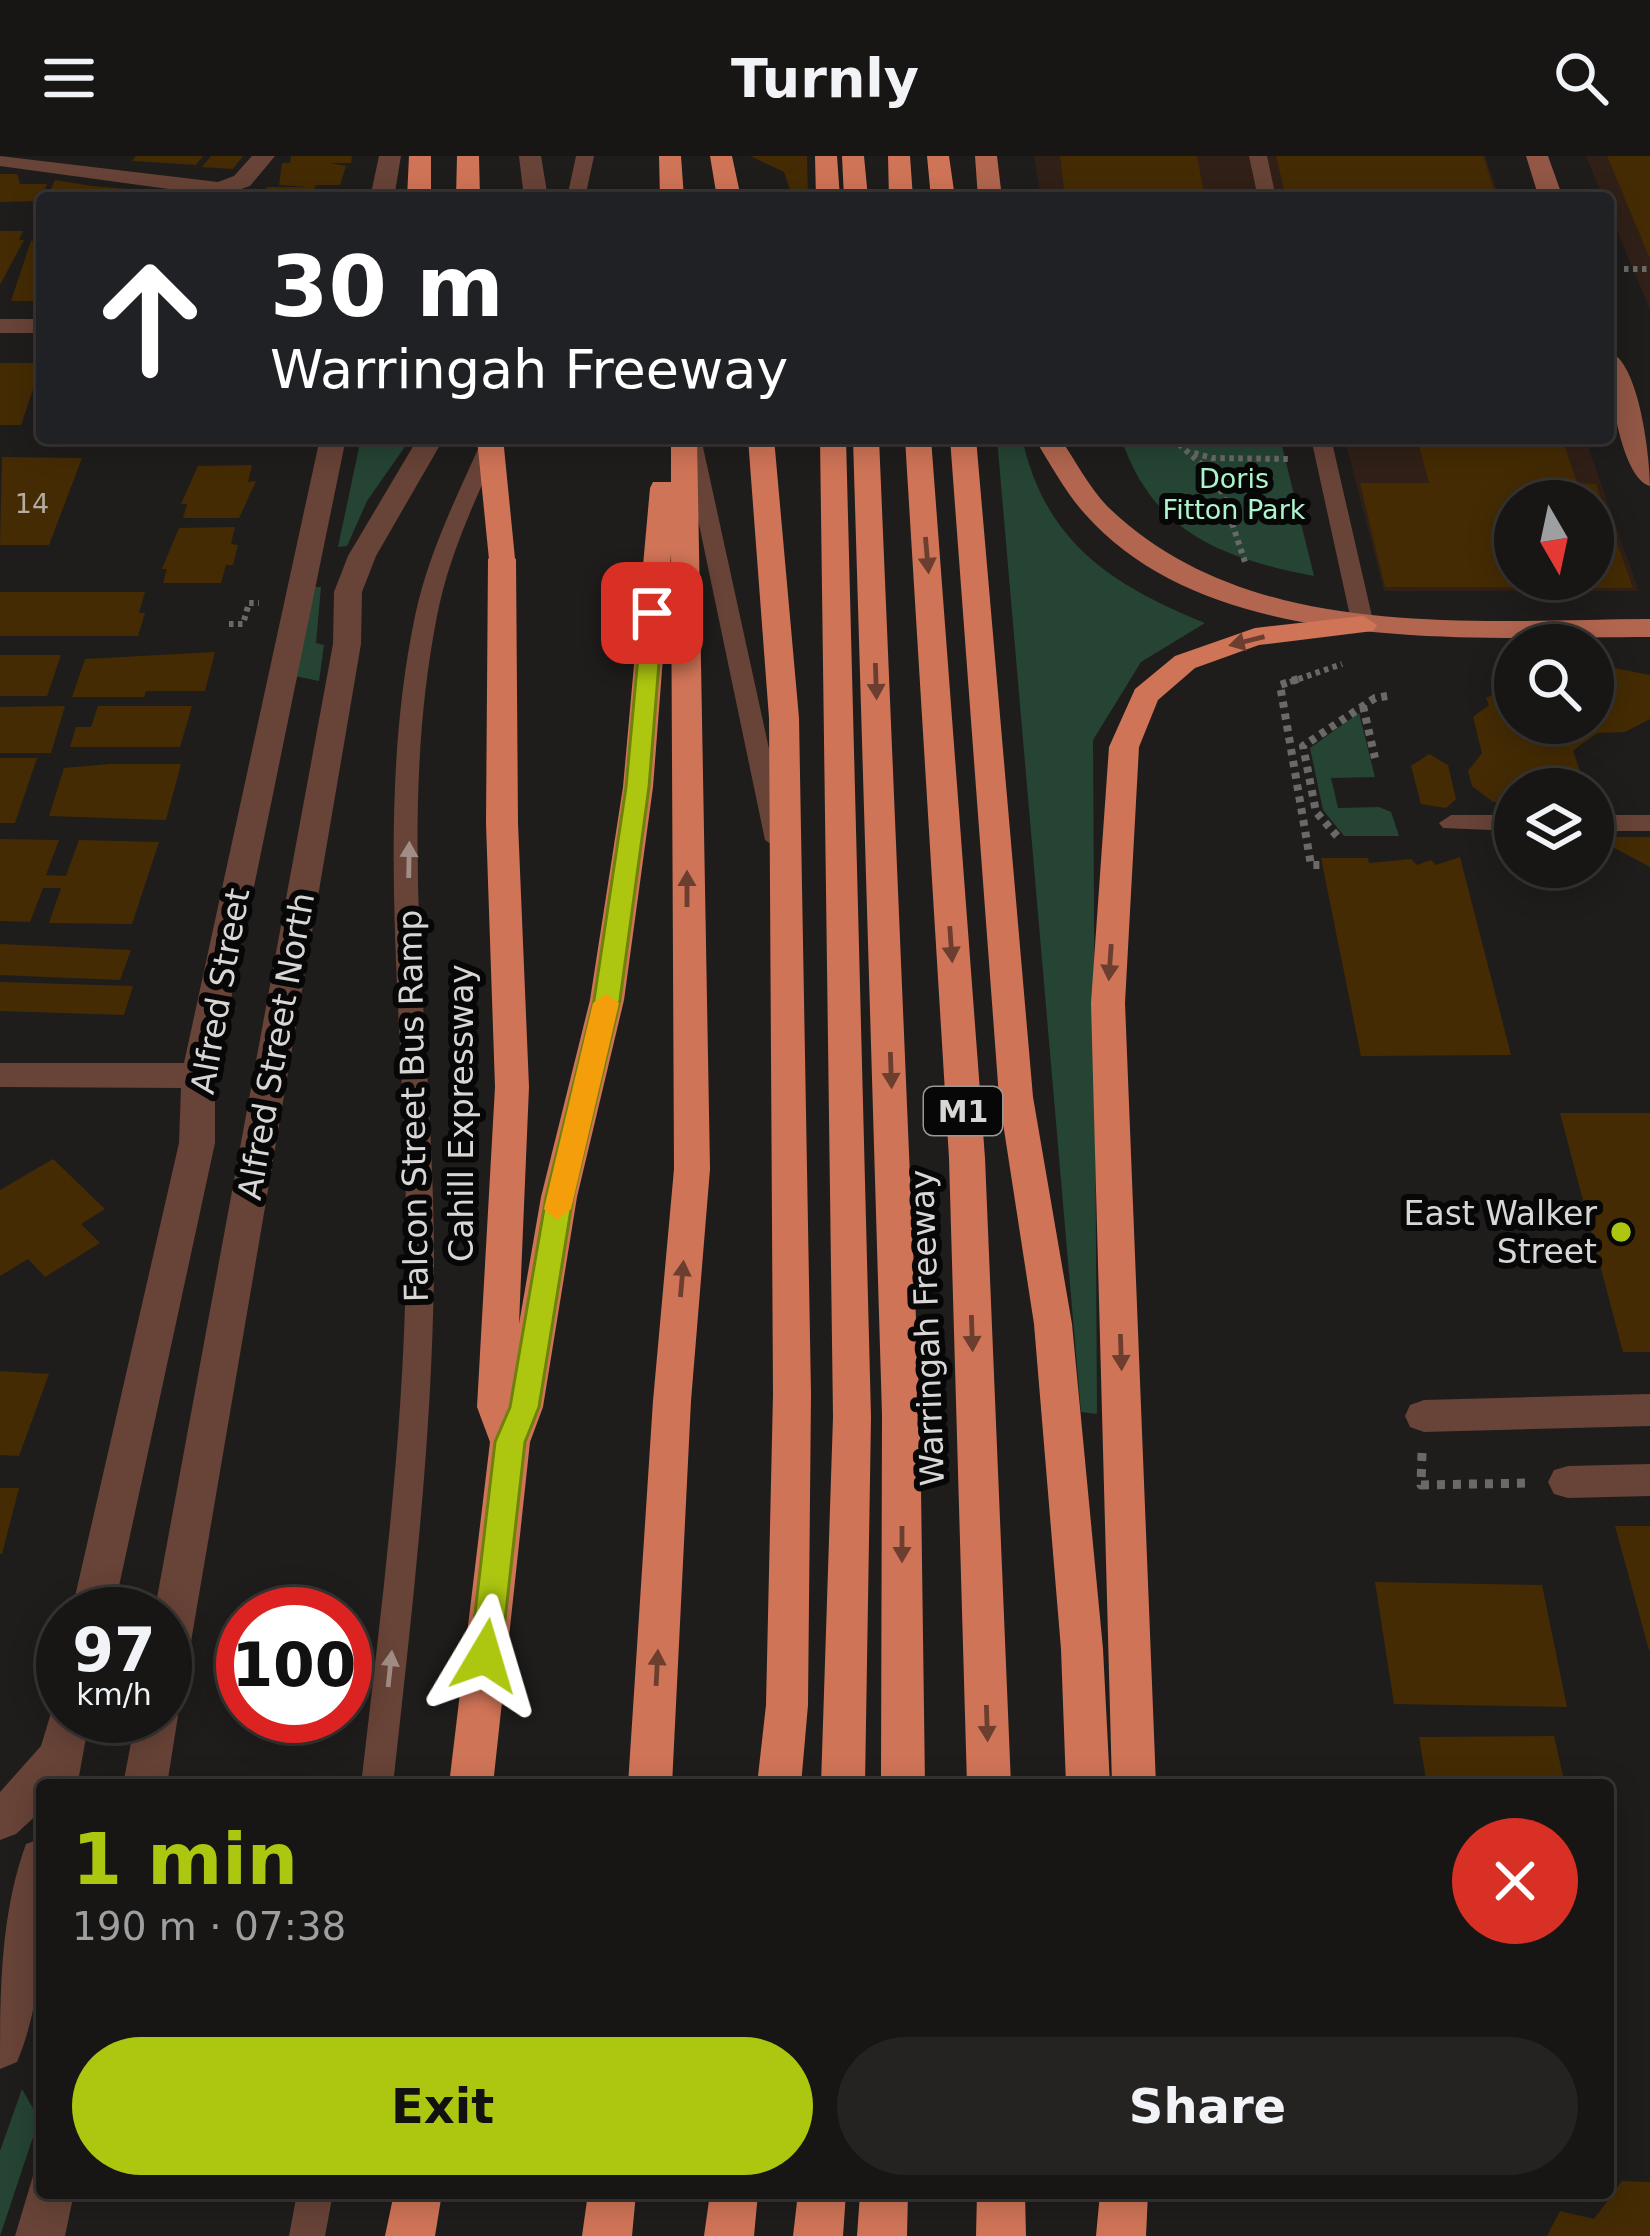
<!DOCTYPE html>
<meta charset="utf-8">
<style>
:root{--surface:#171614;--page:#242322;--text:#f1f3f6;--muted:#9e9fa0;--line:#363534;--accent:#adc610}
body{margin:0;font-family:"DejaVu Sans",sans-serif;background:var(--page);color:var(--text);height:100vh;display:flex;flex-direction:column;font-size:45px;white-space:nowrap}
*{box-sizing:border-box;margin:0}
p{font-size:39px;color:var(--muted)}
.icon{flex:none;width:66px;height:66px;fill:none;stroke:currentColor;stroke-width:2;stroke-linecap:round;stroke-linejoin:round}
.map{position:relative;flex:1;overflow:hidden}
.panel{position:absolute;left:36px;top:1623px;width:1578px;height:420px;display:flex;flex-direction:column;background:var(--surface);border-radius:12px;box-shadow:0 6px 30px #0003,0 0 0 3px var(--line)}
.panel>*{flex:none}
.banner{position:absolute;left:36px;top:36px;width:1578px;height:252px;border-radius:12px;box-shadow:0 6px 30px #0003,0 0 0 3px var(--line);background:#202124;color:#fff;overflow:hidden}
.needle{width:78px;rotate:171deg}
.tools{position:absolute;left:1494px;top:324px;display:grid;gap:24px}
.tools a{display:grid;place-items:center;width:120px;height:120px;border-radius:50%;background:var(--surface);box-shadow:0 6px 30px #0003,0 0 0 3px var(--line);font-size:60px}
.speed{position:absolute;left:36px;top:1431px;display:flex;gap:24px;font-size:60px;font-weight:700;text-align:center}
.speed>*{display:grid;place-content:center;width:156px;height:156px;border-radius:50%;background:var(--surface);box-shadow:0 6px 30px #0003,0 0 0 3px var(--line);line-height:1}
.speed small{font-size:30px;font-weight:400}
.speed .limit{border:18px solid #d22;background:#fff;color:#111}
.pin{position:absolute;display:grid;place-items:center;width:102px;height:102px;color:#fff;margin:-51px;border-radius:24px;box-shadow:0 6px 18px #0006}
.me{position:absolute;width:132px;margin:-66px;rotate:7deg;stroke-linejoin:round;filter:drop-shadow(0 0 9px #0008)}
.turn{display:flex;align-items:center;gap:42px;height:252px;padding:0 36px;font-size:54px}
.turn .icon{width:156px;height:156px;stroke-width:2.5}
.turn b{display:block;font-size:84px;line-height:102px}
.round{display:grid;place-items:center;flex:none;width:126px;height:126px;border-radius:63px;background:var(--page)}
.head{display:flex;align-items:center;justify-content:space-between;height:204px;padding:0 36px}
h1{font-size:72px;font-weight:700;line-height:90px;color:var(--accent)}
.action{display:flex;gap:24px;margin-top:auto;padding:24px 36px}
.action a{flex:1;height:138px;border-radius:72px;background:var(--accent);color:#111;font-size:48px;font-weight:700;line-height:138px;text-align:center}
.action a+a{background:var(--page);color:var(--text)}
header{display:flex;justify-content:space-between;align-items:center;height:156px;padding:0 36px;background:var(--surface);font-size:54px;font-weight:700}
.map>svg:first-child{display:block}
.commercial{fill:#302017;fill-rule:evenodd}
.green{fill:#254434}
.building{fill:#442b04;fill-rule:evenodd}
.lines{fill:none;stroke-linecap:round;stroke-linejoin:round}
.path-far2{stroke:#6b6967;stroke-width:6;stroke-dasharray:4.5 4.5;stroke-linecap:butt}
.path-far1{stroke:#6b6967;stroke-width:8;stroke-dasharray:6 6;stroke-linecap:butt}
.path{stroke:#6b6967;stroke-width:9;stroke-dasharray:8 8;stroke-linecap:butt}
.lane{fill:#684337;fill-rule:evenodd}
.street{fill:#684337;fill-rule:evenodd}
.secondary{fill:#925745;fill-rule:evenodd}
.primary{fill:#b2664f;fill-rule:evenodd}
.highway{fill:#d07457;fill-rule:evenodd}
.highway-bridge{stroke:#d07457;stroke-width:26}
.oneway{fill:#6c3e2f}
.oneway2{fill:#a08d86}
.route{fill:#adc610;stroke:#70810a;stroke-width:3}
.slow{fill:#f59e0b}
.poi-dot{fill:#adc610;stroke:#080707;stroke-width:4.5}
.labels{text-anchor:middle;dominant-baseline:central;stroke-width:12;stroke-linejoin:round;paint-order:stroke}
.far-park-label{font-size:27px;fill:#adf6cd;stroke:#080707}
.number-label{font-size:27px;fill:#b3aca1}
.shield{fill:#080707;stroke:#9a9997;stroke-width:3}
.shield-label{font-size:30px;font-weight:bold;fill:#d8d7d5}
.street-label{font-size:33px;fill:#d8d7d5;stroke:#080707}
.poi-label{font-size:33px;fill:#d8d7d5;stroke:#080707;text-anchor:end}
</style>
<header><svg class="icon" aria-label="menu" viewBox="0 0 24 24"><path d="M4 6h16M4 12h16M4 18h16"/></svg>Turnly<svg class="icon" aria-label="search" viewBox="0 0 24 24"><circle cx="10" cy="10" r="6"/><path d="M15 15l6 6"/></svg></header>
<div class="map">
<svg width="1650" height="2080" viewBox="0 0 1650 2080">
<rect width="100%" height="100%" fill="#1f1d1b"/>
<path class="commercial" d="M 1034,0 L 1485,0 L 1500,42 L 1041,42 Z
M 1586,0 L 1650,0 L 1650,154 L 1608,53 L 1608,42 L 1603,42 Z
M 1228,282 L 1585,282 L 1639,435 L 1384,435 L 1345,284 ZM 1515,345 L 1593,345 L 1593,423 L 1515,423 Z"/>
<path class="green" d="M 361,282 L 411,282 L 367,345 L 347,390 L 338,391 Z
M 997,282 L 1022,282 C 1045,386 1111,429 1205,467 L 1141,506 L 1093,584 L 1097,1258 L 1081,1256 Z
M 1121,282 L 1281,286 L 1314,420 C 1222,402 1153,377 1121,282 Z
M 310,431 L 321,431 L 316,487 L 324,489 L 319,525 L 295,520 Z
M 1359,557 L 1375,621 L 1331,622 L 1338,652 L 1379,651 L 1391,656 L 1399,680 L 1344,680 L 1323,654 L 1310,592 Z
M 22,1933 L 39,1963 L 0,2080 L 0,1995 Z"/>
<path class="building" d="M 136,0 L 203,0 L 196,9 L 132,5 Z
M 211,0 L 243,0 L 233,13 L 202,11 Z
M 291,0 L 352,0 L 351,7 L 331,7 L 346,10 L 340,29 L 316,29 L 314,33 L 332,34 L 329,42 L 264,41 L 267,31 L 308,31 L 279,29 L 282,7 L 290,7 Z
M 750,0 L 807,0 L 808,42 L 793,42 L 784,16 Z
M 1060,0 L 1197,0 L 1205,42 L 1065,42 Z
M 1276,0 L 1483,0 L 1497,42 L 1286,42 Z
M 1607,0 L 1650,0 L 1650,103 L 1615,19 Z
M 0,18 L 17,18 L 20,28 L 47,28 L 40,45 L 0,46 Z
M 55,24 L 92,30 L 138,34 L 135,41 L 47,42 Z
M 0,75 L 23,75 L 19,84 L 24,84 L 0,129 Z
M 31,85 L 42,85 L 42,145 L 11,145 Z
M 0,207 L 42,207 L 21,269 L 0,269 Z
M 1417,282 L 1562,282 L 1577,327 L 1596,328 L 1633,432 L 1385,431 L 1360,327 L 1429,327 ZM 1515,345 L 1593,345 L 1593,423 L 1515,423 Z
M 2,301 L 82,302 L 49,389 L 0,389 Z
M 252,309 L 248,326 L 256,325 L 239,362 L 183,362 L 187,348 L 181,348 L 198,310 Z
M 235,371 L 231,388 L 238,389 L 233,409 L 226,409 L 221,427 L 163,427 L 167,413 L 162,413 L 179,372 Z
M 0,436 L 145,436 L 139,457 L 145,457 L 138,480 L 0,480 Z
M 215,496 L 205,535 L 146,535 L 144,541 L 72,541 L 85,503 Z
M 0,499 L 61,499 L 47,540 L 0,540 Z
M 1604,510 L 1650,519 L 1650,563 L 1625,576 L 1598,577 L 1580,589 L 1573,595 L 1580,615 L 1565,633 L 1515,633 L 1515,646 L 1493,646 L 1472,630 L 1468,615 L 1482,597 L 1473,561 L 1489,549 L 1486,542 L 1515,528 L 1515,567 L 1593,567 L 1593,519 Z
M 65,550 L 51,597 L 0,597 L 0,551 Z
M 98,550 L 192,550 L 180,591 L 70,591 L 76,571 L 91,571 Z
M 1429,598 L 1448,609 L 1456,643 L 1446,652 L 1421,648 L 1411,610 Z
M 0,602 L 37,602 L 15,667 L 0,667 Z
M 110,608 L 181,608 L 166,664 L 49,660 L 64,612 Z
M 1594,681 L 1650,681 L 1650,711 Z
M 0,683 L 59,684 L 46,719 L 66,720 L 79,684 L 159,686 L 132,768 L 49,767 L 61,732 L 43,732 L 30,766 L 0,765 Z
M 1460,701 L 1511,899 L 1361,900 L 1321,702 L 1368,702 L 1369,707 L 1411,703 L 1417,709 L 1431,704 L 1436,709 Z
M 0,788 L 131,794 L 120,824 L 0,819 Z
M 0,826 L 133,830 L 124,859 L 0,855 Z
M 1560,957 L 1650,957 L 1650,1196 L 1623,1196 Z
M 53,1003 L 105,1053 L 81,1068 L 100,1087 L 45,1121 L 28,1103 L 0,1120 L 0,1034 Z
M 0,1215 L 49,1218 L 19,1300 L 0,1299 Z
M 0,1332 L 19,1332 L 2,1398 L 0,1398 Z
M 1615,1370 L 1650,1370 L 1650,1494 L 1649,1494 Z
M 1375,1426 L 1542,1429 L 1567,1551 L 1394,1548 Z
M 1554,1580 L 1565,1629 L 1427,1629 L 1419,1581 Z
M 1622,2025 L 1650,2026 L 1650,2080 L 1547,2080 L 1560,2055 L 1594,2063 Z"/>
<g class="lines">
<path class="path-far2" d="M 1624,113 L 1650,113
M 1172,282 L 1217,322 L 1245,406
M 1194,297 L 1212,302 L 1292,303
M 229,468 L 243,468 L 249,447 L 259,447
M 1290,526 L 1342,508"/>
<path class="path-far1" d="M 1298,523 L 1280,529 L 1311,709 L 1321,709
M 1363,550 L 1375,602
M 1337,680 L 1316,656 L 1303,590 L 1375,542 L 1393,539"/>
<path class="path" d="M 1422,1297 L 1421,1329 L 1530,1327"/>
<path class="lane" d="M 576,0 L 594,0 L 585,42 L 567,42 Z
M 1249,0 L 1267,0 L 1276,42 L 1258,42 Z
M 483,282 L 503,282 C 477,340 449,398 437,460 C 395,673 434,890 434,1104 C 433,1280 412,1455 393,1629 L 361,1629 C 381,1455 404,1280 406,1104 C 409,890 371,672 415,460 C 428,398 457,340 483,282 Z
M 681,282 L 701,282 L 789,684 L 777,692 L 765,684 Z
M 1311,282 L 1331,282 L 1374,469 L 1371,474 L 1363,475 L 1352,469 Z
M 1451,659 L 1515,659 L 1515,675 L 1443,672 L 1439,667 Z
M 1593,659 L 1650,659 L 1650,675 L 1593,675 Z
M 297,2037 L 333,2037 L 325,2080 L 289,2080 Z"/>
<path class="street" d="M 0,0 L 218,26 L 234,20 L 252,0 L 275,0 L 250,30 L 220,40 L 0,10 Z
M 379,0 L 401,0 L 394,42 L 370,42 Z
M 519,0 L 541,0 L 548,42 L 524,42 Z
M 0,163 L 42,163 L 42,177 L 0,177 Z
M 320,282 L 346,282 L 224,877 L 215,928 L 215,987 L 113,1458 L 71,1458 L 179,987 L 181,932 L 0,931 L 0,907 L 184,907 Z
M 418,282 L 444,282 L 376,400 L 362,436 L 361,488 L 186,1515 L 180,1528 L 165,1534 L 165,1458 L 154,1458 L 333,488 L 334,436 L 348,400 Z
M 1650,1238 L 1650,1270 L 1424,1276 L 1410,1271 L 1405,1260 L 1410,1249 L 1424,1244 Z
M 1650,1308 L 1650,1340 L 1568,1342 L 1554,1338 L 1548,1326 L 1554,1314 L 1568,1310 Z
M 63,1543 L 63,1560 L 90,1560 L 79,1620 L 75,1629 L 42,1629 L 42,1654 L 16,1678 L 0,1684 L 0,1636 L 41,1590 L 54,1547 Z
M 165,1544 L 172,1547 L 178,1560 L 167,1629 L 123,1629 L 136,1560 L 165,1560 Z
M 42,1682 C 42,1758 47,1835 17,1906 L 0,1913 C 0,1838 0,1759 26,1688 Z
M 42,2016 L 42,2037 L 74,2037 L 65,2080 L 15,2080 L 33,2020 Z"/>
<path class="secondary" d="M 1526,0 L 1548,0 L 1563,42 L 1539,42 Z
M 1608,195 C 1639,204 1650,301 1650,330 C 1620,322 1608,224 1608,195 Z"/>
<path class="primary" d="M 975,0 L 997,0 L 1002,42 L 978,42 Z
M 1034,282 L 1060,282 C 1075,304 1089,331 1107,350 C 1248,487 1469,464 1650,463 L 1650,481 C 1476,481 1212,502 1085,358 C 1065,336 1050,307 1034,282 Z"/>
<path class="highway" d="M 409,0 L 431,0 L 431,42 L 407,42 Z
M 457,0 L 479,0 L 480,42 L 456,42 Z
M 659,0 L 681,0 L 684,42 L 660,42 Z
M 710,0 L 732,0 L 741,42 L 717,42 Z
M 815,0 L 837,0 L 840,42 L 816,42 Z
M 842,0 L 864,0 L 868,42 L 844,42 Z
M 888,0 L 910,0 L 913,42 L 889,42 Z
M 927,0 L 949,0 L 955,42 L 931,42 Z
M 671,282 L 697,282 L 710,1013 L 691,1245 L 672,1629 L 628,1629 L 653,1245 L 674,1013 L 671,398 L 653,631 L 624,844 L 577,1041 L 543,1251 L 530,1286 L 493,1629 L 449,1629 L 490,1286 L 477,1251 L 495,931 L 486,667 L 488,403 L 502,395 L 516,403 L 518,667 L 529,931 L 519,1168 L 541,1041 L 590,844 L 623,631 L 650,332 L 653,326 L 671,326 Z
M 748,282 L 774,282 L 799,562 L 811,1238 L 808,1549 L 801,1629 L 757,1629 L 766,1549 L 773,1238 L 769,562 Z
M 820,282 L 846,282 L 871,1261 L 865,1629 L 821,1629 L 833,1261 Z
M 853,282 L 879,282 L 920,1259 L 925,1629 L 881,1629 L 882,1259 Z
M 905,282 L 931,282 L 985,1002 L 1011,1629 L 967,1629 L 949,1002 Z
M 950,282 L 976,282 L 1033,941 L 1072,1168 L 1103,1493 L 1110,1629 L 1066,1629 L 1061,1493 L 1034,1168 L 999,941 Z
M 1363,460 L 1377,469 L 1373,475 L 1259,489 L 1195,512 L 1158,544 L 1139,591 L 1125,847 L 1156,1629 L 1112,1629 L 1091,847 L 1109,591 L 1135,533 L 1175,500 L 1255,472 Z
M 394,2037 L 442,2037 L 435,2080 L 385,2080 Z
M 588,2037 L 636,2037 L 632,2080 L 582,2080 Z
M 710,2037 L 758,2037 L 754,2080 L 704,2080 Z
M 798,2037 L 846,2037 L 843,2080 L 793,2080 Z
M 860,2037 L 908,2037 L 907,2080 L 857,2080 Z
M 977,2037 L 1025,2037 L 1026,2080 L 976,2080 Z
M 1100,2037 L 1148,2037 L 1146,2080 L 1096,2080 Z"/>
<path class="highway-bridge" d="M 490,282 L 502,403"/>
</g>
<defs><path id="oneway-solid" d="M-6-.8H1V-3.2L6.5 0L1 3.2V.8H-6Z" transform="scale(3)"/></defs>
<g class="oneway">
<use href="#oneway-solid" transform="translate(927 399) rotate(85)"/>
<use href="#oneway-solid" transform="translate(1247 485) rotate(166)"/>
<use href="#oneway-solid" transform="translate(876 525) rotate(88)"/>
<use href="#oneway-solid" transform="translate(687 733) rotate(-90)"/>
<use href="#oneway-solid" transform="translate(951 788) rotate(86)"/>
<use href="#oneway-solid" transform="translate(1110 806) rotate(94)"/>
<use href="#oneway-solid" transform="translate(891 914) rotate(88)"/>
<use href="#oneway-solid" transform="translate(682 1123) rotate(-85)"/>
<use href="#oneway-solid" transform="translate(972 1177) rotate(88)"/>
<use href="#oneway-solid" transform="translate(1121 1196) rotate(88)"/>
<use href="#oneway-solid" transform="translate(902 1388) rotate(90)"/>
<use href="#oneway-solid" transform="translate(657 1512) rotate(-87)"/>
<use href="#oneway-solid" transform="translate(987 1567) rotate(88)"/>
</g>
<g class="oneway2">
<use href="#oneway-solid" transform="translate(409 704) rotate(-89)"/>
<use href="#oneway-solid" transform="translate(390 1513) rotate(-84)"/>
</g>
<path class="route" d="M 652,450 L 663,457 L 649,631 L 620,844 L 573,1041 L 539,1251 L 525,1286 L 501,1500 L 497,1510 L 485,1514 L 474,1510 L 470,1500 L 495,1286 L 510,1251 L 546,1041 L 594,844 L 626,631 L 642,457 Z"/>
<path class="slow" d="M 606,838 L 619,847 L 571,1053 L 557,1064 L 544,1053 L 593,847 Z"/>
<circle class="poi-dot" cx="1621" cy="1076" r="12"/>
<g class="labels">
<g class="far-park-label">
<text x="1234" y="322">Doris<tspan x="1234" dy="31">Fitton Park</tspan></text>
</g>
<g class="number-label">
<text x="32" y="347">14</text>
</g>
<rect class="shield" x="924" y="931" width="78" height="48" rx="9"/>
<g class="shield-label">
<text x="963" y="955">M1</text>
</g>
<g class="street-label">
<text transform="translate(220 835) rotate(-80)">Alfred Street</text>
<text transform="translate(276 890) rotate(-80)">Alfred Street North</text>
<text transform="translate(413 950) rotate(-91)">Falcon Street Bus Ramp</text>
<text transform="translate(461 957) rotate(-90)">Cahill Expressway</text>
<text transform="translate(927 1172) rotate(-92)">Warringah Freeway</text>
</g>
<g class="poi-label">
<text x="1597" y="1057">East Walker<tspan x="1597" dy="38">Street</tspan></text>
</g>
</g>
</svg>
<div class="tools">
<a><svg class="needle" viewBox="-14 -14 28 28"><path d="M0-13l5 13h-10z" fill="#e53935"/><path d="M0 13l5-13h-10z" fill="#9e9fa0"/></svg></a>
<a><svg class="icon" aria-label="search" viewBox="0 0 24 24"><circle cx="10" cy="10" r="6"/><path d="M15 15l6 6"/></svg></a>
<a><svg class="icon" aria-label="layers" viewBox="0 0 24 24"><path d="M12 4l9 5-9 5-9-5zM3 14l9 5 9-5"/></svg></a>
</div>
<div class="speed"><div>97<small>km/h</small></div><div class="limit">100</div></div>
<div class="pin" style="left:652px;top:457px;background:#d93025"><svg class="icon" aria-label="arrive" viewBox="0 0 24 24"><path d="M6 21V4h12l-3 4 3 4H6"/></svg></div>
<svg class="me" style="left:485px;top:1500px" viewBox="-20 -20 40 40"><path d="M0-17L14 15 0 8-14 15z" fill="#adc610" stroke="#fff" stroke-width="4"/></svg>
<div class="banner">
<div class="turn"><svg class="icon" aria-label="ahead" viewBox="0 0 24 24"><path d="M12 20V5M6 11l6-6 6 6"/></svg><div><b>30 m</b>Warringah Freeway</div></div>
</div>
<section class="panel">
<div class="head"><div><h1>1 min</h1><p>190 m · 07:38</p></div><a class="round" style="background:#d93025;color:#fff"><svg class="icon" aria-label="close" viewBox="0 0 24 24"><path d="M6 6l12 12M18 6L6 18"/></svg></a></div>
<div class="action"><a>Exit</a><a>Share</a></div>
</section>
</div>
